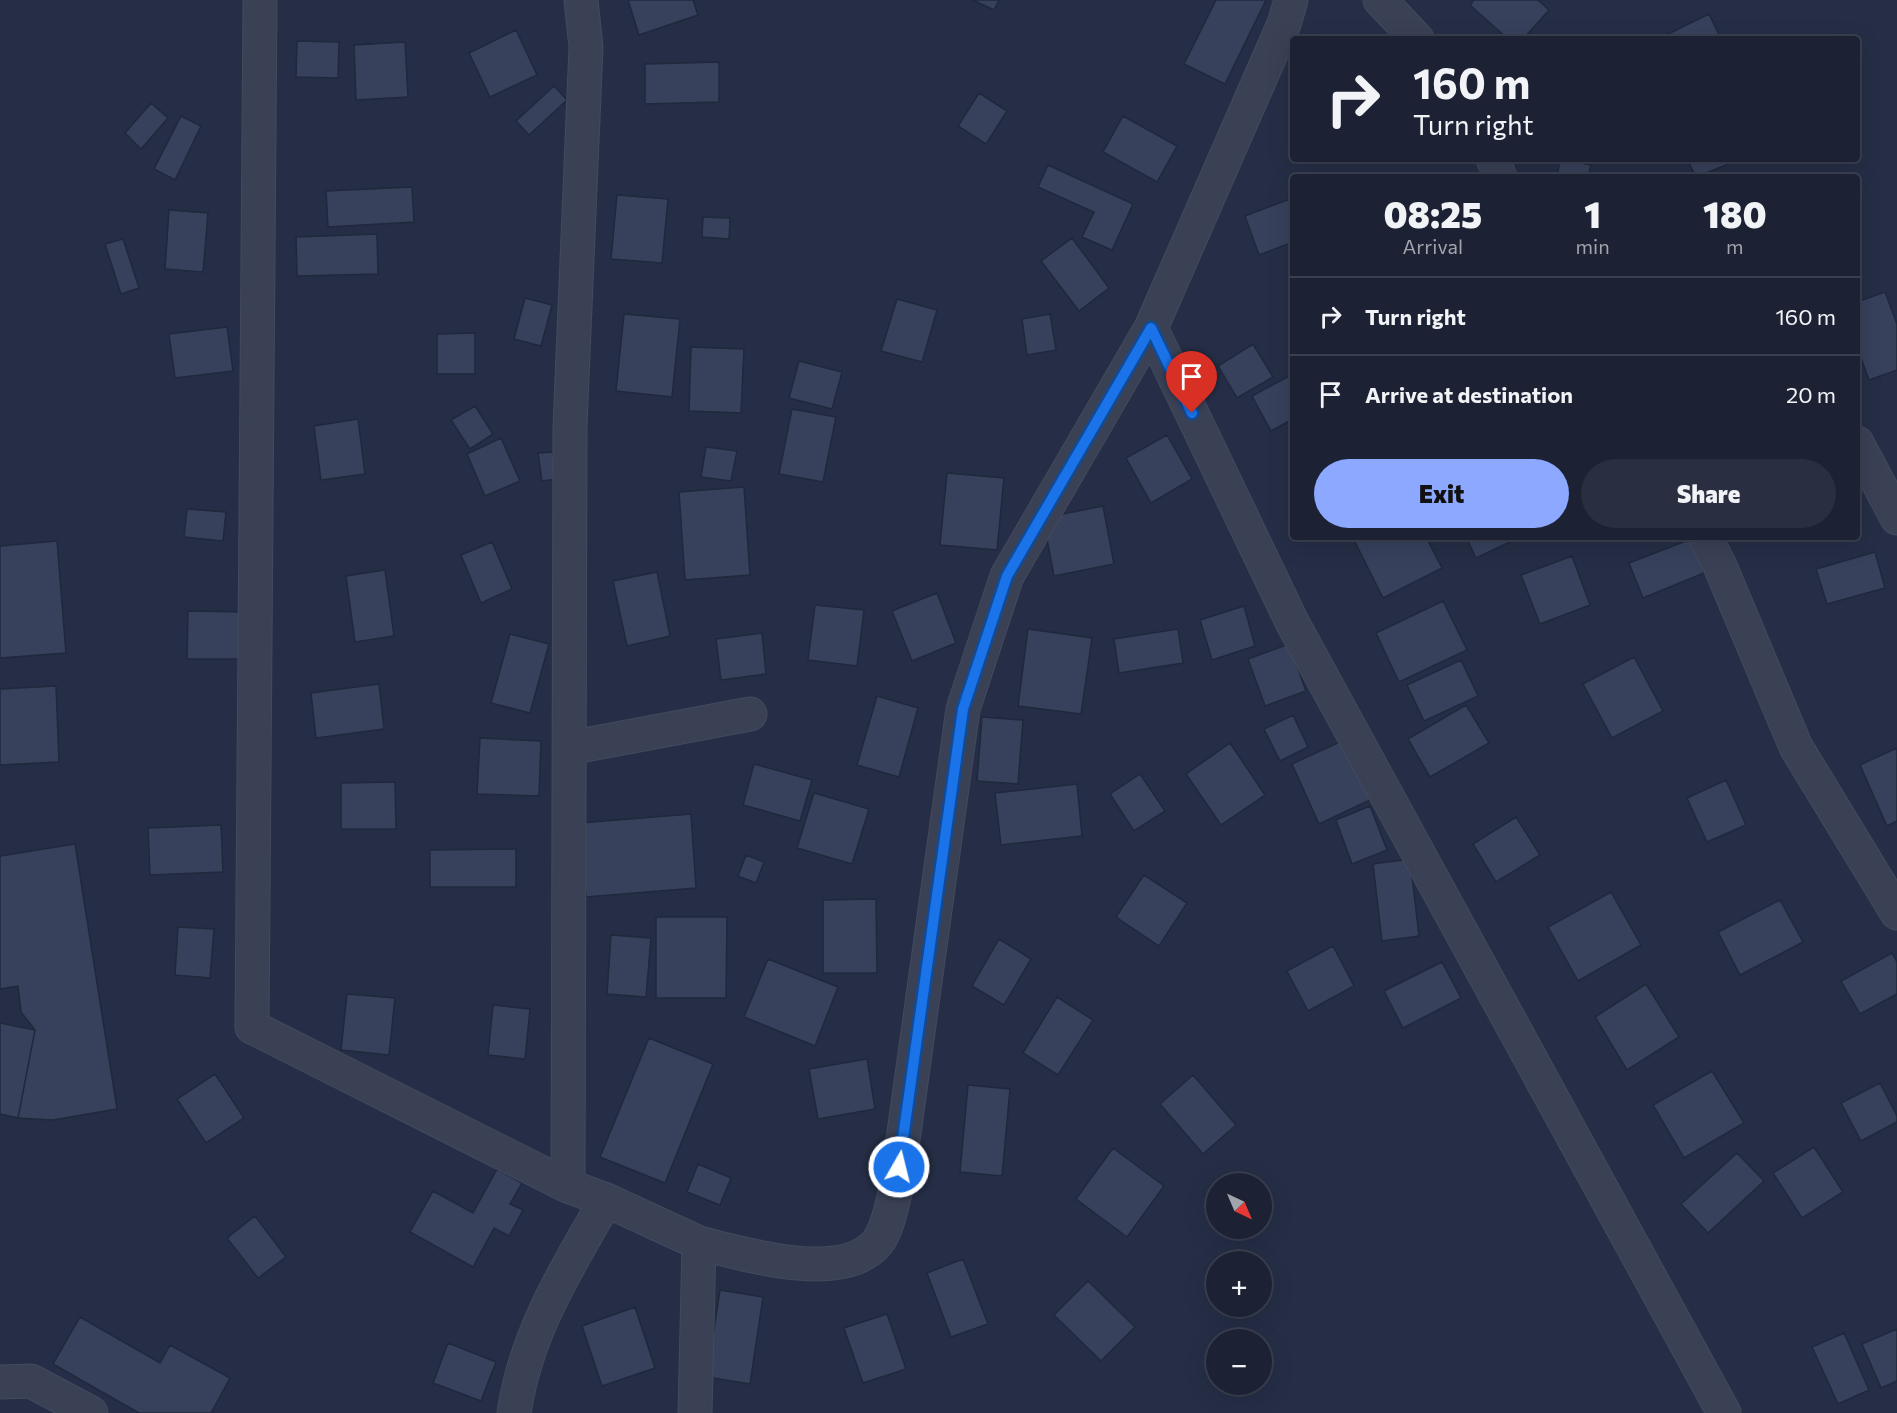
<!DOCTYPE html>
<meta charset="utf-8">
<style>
:root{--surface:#1c2234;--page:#292f40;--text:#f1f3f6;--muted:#a0a4ac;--line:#3a3f4f;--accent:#8ca8ff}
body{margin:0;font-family:Commissioner,sans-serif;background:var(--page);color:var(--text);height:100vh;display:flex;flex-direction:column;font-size:22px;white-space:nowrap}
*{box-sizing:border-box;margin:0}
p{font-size:20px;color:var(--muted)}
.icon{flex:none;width:33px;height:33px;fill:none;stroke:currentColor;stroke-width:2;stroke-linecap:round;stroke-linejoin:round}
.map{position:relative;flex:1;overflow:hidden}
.drawer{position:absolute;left:1290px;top:174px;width:570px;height:366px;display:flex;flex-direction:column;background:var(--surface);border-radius:6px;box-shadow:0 6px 24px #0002,0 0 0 2px var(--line)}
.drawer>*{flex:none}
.top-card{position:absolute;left:1290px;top:36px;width:570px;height:126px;border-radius:6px;box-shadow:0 6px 24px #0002,0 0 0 2px var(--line);background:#1c2234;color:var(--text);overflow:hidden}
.needle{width:39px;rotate:136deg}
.buttons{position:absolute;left:1206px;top:1173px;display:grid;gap:12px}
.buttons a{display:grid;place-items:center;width:66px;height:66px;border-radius:50%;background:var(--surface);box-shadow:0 6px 24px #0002,0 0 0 2px var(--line);font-size:30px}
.pin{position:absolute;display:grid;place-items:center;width:51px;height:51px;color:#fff;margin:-62px -26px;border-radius:50% 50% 50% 0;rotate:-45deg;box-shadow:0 0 6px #0007}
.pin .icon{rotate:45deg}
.me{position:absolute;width:66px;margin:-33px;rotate:8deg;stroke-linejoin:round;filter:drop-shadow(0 0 4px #0008)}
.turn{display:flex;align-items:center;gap:21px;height:126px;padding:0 24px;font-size:27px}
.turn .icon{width:78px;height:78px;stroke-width:2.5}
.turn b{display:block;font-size:42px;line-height:51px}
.eta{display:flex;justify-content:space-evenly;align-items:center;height:102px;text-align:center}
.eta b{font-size:36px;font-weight:800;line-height:42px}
.action{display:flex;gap:12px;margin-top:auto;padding:12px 24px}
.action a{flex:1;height:69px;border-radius:36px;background:var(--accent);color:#111;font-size:24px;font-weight:800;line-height:69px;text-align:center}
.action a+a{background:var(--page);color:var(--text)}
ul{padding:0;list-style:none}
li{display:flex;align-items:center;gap:18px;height:78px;padding:0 24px;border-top:2px solid var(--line)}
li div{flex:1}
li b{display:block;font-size:22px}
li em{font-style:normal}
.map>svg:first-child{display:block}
.building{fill:#37415c;stroke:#20283c;stroke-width:1.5}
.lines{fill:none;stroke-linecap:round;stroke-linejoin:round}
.minor-casing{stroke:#434a5e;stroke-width:35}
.minor{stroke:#3a4155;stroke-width:33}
.route-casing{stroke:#114b97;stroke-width:15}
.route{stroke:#1a73e8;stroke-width:10}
</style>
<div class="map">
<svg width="1897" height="1413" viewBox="0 0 1897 1413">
<rect width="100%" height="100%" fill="#252e46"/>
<path class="building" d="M 628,0 L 693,0 L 698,15 L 639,35 Z
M 973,0 L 999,0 L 994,10 Z
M 1216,0 L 1266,0 L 1225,84 L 1184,64 Z
M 1474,0 L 1538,0 L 1549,10 L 1523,39 L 1508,39 L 1470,5 Z
M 1709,14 L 1721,39 L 1668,39 L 1666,35 Z
M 516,30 L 537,75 L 490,97 L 469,53 Z
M 297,41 L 339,42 L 338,78 L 296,77 Z
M 405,42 L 408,97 L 356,100 L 354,45 Z
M 719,62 L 719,102 L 645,104 L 645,64 Z
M 554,86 L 567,100 L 529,135 L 516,121 Z
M 979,93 L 1007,111 L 986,144 L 958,126 Z
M 151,103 L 168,118 L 141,149 L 125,133 Z
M 181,116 L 201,126 L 175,180 L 154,169 Z
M 1123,116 L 1177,146 L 1157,182 L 1103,152 Z
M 1560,159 L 1591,165 L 1588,177 L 1557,177 Z
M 1687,159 L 1741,159 L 1696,177 Z
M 1048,165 L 1133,204 L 1112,250 L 1082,237 L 1094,212 L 1038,187 Z
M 412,187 L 414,222 L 328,227 L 326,191 Z
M 617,195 L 668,199 L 662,263 L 611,259 Z
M 1290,199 L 1293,208 L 1293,242 L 1259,255 L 1245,216 Z
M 169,210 L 208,213 L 203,272 L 165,269 Z
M 703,217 L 730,218 L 729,239 L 702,237 Z
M 377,234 L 378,274 L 297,276 L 296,237 Z
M 1072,238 L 1109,288 L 1079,311 L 1041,261 Z
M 123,239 L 139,288 L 121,294 L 105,244 Z
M 1885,292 L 1897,324 L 1897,370 L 1869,380 L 1857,347 L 1857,302 Z
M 525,298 L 552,305 L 541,346 L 514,339 Z
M 897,299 L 937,310 L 922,362 L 881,351 Z
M 624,314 L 680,319 L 672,397 L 616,391 Z
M 1050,314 L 1056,350 L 1027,355 L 1022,319 Z
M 227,327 L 233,371 L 175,378 L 169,334 Z
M 475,333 L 475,374 L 437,374 L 437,334 Z
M 1253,344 L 1273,377 L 1237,398 L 1218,366 Z
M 691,347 L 744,349 L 741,413 L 689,411 Z
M 799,361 L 842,372 L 832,409 L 789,398 Z
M 1293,374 L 1293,419 L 1271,431 L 1252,396 Z
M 475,406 L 493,434 L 470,449 L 451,420 Z
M 792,409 L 836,417 L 823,482 L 779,474 Z
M 358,419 L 365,474 L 321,480 L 314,426 Z
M 1167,435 L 1192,479 L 1151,503 L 1126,458 Z
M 501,438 L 520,481 L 485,496 L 467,454 Z
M 706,447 L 737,451 L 731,481 L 701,477 Z
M 553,452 L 557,479 L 542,481 L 538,453 Z
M 947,473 L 1004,478 L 997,550 L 940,545 Z
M 744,487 L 750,575 L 685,580 L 679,492 Z
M 1103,506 L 1114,564 L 1054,576 L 1043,518 Z
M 187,509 L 226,512 L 223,541 L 184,537 Z
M 1365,537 L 1426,537 L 1442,568 L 1383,598 L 1355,542 Z
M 1466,537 L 1513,537 L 1514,540 L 1476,558 Z
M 1691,539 L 1704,573 L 1643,598 L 1629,563 Z
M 57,541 L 66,653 L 0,658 L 0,546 Z
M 492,542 L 512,589 L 481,603 L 461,555 Z
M 1875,552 L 1885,588 L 1827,604 L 1816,569 Z
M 1572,556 L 1590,605 L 1540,624 L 1521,575 Z
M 385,570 L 394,636 L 355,642 L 346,576 Z
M 657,572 L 670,636 L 627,646 L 613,581 Z
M 937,593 L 956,643 L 912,661 L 892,611 Z
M 1443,601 L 1467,650 L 1399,682 L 1376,633 Z
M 815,605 L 864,610 L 857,666 L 808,660 Z
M 1244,606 L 1255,646 L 1212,660 L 1200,620 Z
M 188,611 L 245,612 L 244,659 L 187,659 Z
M 1028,629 L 1092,638 L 1081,714 L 1018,706 Z
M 1178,629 L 1183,663 L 1119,673 L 1114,639 Z
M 762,633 L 766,674 L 721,680 L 716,639 Z
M 510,634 L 549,644 L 530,713 L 491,703 Z
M 1289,644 L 1306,691 L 1265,706 L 1248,659 Z
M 1634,657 L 1663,711 L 1612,738 L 1583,684 Z
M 1461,660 L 1478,696 L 1424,721 L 1407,685 Z
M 379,684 L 384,729 L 316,738 L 311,693 Z
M 56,686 L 59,762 L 0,765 L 0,689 Z
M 877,696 L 918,708 L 899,777 L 857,765 Z
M 1466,705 L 1489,743 L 1430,777 L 1408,739 Z
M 1293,715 L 1308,747 L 1280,761 L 1264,729 Z
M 982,717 L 1023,720 L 1018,784 L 977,781 Z
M 480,738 L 541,741 L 539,796 L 477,794 Z
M 1344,740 L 1370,800 L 1319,824 L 1292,764 Z
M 1230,743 L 1265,795 L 1221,825 L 1186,774 Z
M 1897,748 L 1897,821 L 1887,826 L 1860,765 Z
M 754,764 L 812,780 L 800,821 L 743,805 Z
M 1140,774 L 1165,811 L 1134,831 L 1110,794 Z
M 1726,780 L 1746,825 L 1707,842 L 1687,798 Z
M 395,782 L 396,829 L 341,829 L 341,783 Z
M 1077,784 L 1082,836 L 1001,845 L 995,793 Z
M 814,793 L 869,809 L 852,864 L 797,848 Z
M 1370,806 L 1387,850 L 1352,864 L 1336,820 Z
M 691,814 L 696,888 L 586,897 L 580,823 Z
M 1516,817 L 1540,855 L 1496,882 L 1473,844 Z
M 221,825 L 223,872 L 150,875 L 148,828 Z
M 75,844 L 117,1109 L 53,1120 L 18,1118 L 35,1030 L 21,1012 L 18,986 L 0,989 L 0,856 Z
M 516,849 L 516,887 L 430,887 L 430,850 Z
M 746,855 L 764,862 L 756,883 L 738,876 Z
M 1410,859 L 1419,936 L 1382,941 L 1373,864 Z
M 1144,875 L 1187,903 L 1159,946 L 1116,917 Z
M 1611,892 L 1641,945 L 1578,981 L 1548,927 Z
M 876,899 L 877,973 L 823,973 L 823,900 Z
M 1780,900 L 1803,942 L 1740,975 L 1718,932 Z
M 656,917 L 727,917 L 726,998 L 656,998 Z
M 178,927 L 214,929 L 210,978 L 175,975 Z
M 611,935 L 651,938 L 646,997 L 607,994 Z
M 999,939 L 1031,959 L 1004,1005 L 972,986 Z
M 1333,946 L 1354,986 L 1308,1011 L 1287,971 Z
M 1892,953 L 1897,962 L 1897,994 L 1860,1014 L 1841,981 Z
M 768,959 L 838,987 L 815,1046 L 744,1017 Z
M 1442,962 L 1461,998 L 1403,1028 L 1384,991 Z
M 1646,984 L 1679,1037 L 1627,1070 L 1595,1017 Z
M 347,994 L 395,998 L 389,1055 L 341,1050 Z
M 1057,997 L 1093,1020 L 1058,1075 L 1023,1053 Z
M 493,1005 L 530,1009 L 525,1059 L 488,1055 Z
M 0,1023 L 35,1030 L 18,1118 L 0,1114 Z
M 649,1038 L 713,1064 L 665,1183 L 600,1157 Z
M 867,1059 L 875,1109 L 818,1119 L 809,1069 Z
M 1712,1071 L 1744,1123 L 1684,1158 L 1653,1105 Z
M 215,1074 L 244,1118 L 206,1143 L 177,1099 Z
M 1193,1075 L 1236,1125 L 1203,1154 L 1160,1104 Z
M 1880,1083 L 1897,1116 L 1897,1122 L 1861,1141 L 1841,1103 Z
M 968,1085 L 1010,1089 L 1002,1176 L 960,1172 Z
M 1814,1147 L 1843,1192 L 1802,1218 L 1773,1173 Z
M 1113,1148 L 1164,1186 L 1127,1237 L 1076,1199 Z
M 1737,1153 L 1764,1181 L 1708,1233 L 1681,1204 Z
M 698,1164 L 731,1178 L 720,1205 L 687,1192 Z
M 497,1169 L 522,1183 L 510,1204 L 523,1210 L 509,1236 L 494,1228 L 473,1267 L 410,1232 L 433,1191 L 473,1213 Z
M 255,1216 L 286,1257 L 258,1278 L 227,1238 Z
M 963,1259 L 988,1324 L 951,1337 L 927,1273 Z
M 1088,1281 L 1135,1327 L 1101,1361 L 1054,1315 Z
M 720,1290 L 763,1297 L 750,1384 L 707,1377 Z
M 635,1307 L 655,1368 L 602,1386 L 582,1326 Z
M 887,1314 L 906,1369 L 863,1383 L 844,1328 Z
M 80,1317 L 160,1363 L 170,1345 L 230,1378 L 211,1413 L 139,1413 L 53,1364 Z
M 1897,1329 L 1897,1381 L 1881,1388 L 1862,1344 Z
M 1844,1333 L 1869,1390 L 1838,1404 L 1812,1347 Z
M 448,1343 L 496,1362 L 481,1401 L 433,1383 Z"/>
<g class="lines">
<g class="minor-casing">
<path id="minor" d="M 260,0 L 252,1027 L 568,1186
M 581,0 L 586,47 L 570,426 L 568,1186 L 606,1200 L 699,1243 L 695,1413
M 1291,0 L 1284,24 L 1151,328 L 1293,624 L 1724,1413
M 1380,0 L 1417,39
M 1493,159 L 1500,177
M 1857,443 L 1897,518
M 1705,537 L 1720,566 L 1796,747 L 1897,913
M 569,748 L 750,714
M 699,1243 C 744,1254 842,1284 877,1243 C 888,1229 891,1207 896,1190 L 963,709 L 1007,576 L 1151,328
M 0,1382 L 31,1381 L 91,1413
M 514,1413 C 526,1332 566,1270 606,1200"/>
</g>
<use href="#minor" class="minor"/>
</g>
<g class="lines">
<g class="route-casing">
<path id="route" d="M 899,1167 L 963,709 L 1007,576 L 1151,328 L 1192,413"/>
</g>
<use href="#route" class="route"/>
</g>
</svg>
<div class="buttons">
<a><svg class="needle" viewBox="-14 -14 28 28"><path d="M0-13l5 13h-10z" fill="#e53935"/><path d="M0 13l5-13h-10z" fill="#a0a4ac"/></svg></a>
<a>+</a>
<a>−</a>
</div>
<div class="pin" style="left:1192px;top:413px;background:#d93025"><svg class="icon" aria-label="arrive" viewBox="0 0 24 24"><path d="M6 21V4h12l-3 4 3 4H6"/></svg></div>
<svg class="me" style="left:899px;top:1167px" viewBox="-20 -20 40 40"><circle r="17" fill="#1a73e8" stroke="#fff" stroke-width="3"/><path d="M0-11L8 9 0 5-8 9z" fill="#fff"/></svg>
<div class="top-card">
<div class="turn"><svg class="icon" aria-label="right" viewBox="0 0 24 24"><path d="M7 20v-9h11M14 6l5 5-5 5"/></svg><div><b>160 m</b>Turn right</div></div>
</div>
<section class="drawer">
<div class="eta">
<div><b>08:25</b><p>Arrival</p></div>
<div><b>1</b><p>min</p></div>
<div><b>180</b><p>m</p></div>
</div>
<ul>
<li><svg class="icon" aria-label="right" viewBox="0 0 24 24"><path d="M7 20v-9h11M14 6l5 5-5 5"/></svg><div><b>Turn right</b></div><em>160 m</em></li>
<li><svg class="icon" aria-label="arrive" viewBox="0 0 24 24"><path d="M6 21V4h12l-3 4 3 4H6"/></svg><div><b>Arrive at destination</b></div><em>20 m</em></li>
</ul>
<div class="action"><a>Exit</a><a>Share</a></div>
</section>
</div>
